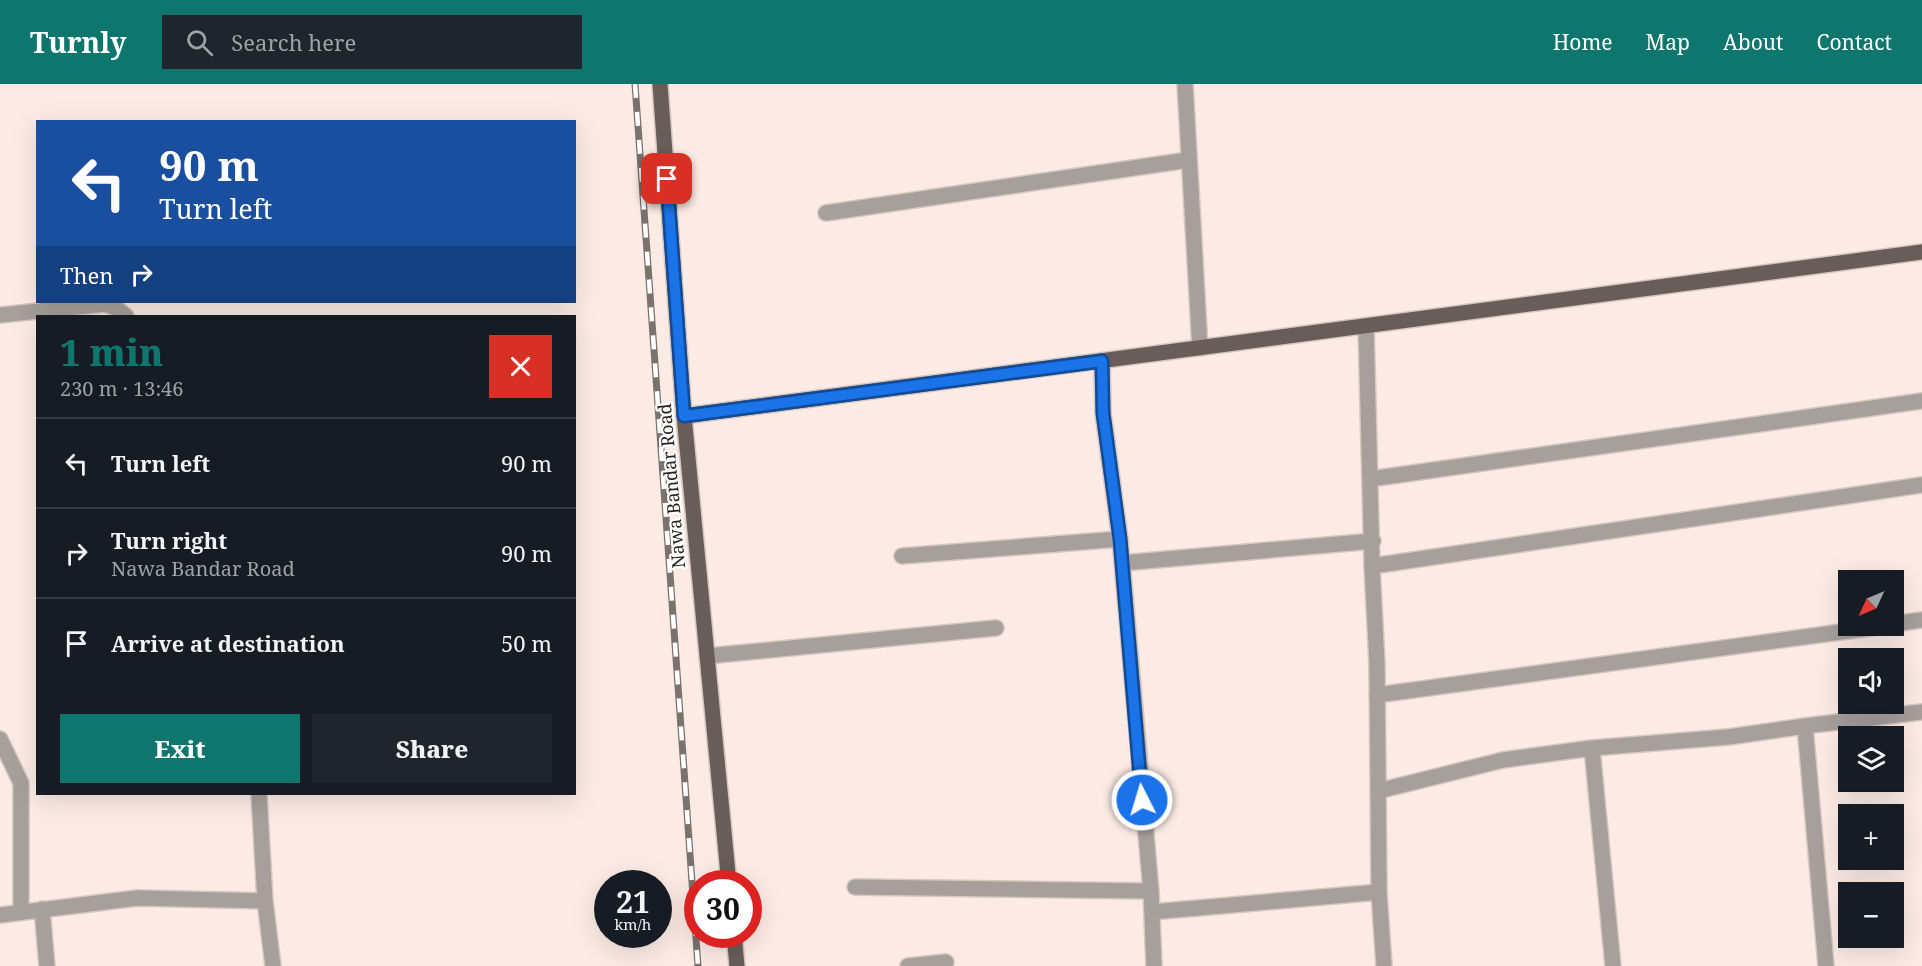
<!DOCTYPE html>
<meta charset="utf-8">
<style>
:root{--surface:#171b24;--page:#20242c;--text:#f1f3f6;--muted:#9ea1a6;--line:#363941;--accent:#0f766e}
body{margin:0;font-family:"Noto Serif",serif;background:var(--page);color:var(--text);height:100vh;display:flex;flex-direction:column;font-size:22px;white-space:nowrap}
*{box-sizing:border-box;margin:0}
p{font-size:20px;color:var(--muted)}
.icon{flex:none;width:33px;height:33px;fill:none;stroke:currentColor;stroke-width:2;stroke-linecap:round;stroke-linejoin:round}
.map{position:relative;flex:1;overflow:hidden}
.sheet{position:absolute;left:36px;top:231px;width:540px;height:480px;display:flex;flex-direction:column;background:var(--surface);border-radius:0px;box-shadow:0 6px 24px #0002}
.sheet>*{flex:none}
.hud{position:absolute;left:36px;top:36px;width:540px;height:183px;border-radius:0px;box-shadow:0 6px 24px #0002;background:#1a4fa0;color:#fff;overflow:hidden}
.needle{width:39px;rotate:226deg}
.buttons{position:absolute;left:1838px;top:486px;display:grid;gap:12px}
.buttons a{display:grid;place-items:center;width:66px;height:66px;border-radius:0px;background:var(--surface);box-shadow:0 6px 24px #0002;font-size:30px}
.speed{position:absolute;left:594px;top:786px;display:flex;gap:12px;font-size:30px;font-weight:700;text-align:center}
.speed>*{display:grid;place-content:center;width:78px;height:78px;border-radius:50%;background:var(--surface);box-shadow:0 6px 24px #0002;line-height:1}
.speed small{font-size:15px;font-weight:400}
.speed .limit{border:9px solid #d22;background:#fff;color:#111}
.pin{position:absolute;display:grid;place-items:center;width:51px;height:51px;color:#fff;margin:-26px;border-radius:12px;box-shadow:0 3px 9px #0006}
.me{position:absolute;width:66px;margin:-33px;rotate:355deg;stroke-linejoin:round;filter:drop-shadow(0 0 4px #0008)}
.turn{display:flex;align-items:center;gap:21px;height:126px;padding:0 24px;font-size:27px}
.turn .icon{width:78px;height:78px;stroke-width:2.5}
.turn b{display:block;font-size:42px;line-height:51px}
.then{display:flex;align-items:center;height:57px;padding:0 24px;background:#0003;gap:12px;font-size:22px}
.round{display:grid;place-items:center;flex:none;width:63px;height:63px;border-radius:0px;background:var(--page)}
.head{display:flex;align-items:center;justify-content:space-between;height:102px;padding:0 24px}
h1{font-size:36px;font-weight:800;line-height:45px;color:var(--accent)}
.button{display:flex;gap:12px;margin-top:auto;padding:12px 24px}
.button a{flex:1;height:69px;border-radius:0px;background:var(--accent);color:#fff;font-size:24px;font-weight:800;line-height:69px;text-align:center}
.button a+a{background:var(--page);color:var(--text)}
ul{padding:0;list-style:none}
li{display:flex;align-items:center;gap:18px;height:90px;padding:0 24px;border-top:2px solid var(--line)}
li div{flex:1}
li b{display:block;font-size:22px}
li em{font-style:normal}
header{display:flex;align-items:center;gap:36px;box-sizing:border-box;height:84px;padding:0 30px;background:var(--accent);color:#fff}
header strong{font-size:28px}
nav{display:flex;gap:33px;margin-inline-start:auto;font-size:21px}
.search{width:420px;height:54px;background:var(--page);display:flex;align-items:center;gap:15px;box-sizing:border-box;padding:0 21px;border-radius:0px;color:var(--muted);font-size:22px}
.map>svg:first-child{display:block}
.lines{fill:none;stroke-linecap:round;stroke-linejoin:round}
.minor-casing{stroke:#d6c7c1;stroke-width:18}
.major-casing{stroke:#d6c7c1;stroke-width:18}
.minor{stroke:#a69f9c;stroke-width:15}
.major{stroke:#695d59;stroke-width:15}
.rail-casing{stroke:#7b716d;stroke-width:7}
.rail{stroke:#fff;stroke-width:4.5;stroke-dasharray:14;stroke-linecap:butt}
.route-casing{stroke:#114b97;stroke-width:15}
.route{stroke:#1a73e8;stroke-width:10}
.labels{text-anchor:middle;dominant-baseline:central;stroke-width:4.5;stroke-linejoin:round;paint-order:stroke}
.street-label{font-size:18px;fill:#28221f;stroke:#fff}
</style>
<header>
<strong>Turnly</strong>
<div class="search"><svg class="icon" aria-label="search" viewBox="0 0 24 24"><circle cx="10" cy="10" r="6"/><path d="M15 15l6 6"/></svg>Search here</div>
<nav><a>Home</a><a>Map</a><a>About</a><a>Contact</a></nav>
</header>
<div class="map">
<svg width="1922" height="882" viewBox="0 0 1922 882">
<rect width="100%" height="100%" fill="#fcebe5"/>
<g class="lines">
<g class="minor-casing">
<path id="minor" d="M 1185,0 L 1200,264
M 826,129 L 1188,76
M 0,231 L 105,220 L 116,224 L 126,232
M 1366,242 L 1372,482 L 1377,580 L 1379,808 L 1384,882
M 1102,277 L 1103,329 L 1120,455 L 1151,807 L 1154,882
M 1370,395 L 1922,317
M 902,472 L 1120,455
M 1122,479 L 1373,457
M 1372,482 L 1922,401
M 1893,540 L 1922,536
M 707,572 L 996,544
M 1377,611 L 1885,542
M 1805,642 L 1922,628
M 0,655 L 21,699 L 21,828
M 1592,664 L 1613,882
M 1378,707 L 1503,676 L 1592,664 L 1728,653 L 1805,642 L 1826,882
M 259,710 L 265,817
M 855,803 L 1151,807
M 42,825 L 47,882
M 1152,828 L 1379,808
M 0,831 L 137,814 L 265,817 L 273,882
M 908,882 L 946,878"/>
</g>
<g class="major-casing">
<path id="major" d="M 660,0 L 684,332 L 729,800
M 684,332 L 1922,168
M 734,850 L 737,882"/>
</g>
<use href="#minor" class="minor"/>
<use href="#major" class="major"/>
<g class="rail-casing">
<path id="rail" d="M 635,0 L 698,882"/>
</g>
<use href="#rail" class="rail"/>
</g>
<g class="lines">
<g class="route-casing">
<path id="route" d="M 667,95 L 684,332 L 1102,277 L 1103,329 L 1120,455 L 1142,716"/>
</g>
<use href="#route" class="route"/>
</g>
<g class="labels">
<g class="street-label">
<text transform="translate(671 402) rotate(-95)">Nawa Bandar Road</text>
</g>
</g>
</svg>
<div class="buttons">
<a><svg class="needle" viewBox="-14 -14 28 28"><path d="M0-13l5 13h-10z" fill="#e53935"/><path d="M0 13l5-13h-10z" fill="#9ea1a6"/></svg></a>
<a><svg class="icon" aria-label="sound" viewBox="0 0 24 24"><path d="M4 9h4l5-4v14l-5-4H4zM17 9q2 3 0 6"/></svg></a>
<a><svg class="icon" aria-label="layers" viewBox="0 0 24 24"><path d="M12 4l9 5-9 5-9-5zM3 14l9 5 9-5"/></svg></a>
<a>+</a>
<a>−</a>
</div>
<div class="speed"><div>21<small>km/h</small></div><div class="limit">30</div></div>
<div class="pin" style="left:667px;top:95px;background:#d93025"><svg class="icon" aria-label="arrive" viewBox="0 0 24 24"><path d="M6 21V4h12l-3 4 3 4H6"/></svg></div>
<svg class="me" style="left:1142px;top:716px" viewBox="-20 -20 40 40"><circle r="17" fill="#1a73e8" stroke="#fff" stroke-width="3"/><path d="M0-11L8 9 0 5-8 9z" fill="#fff"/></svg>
<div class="hud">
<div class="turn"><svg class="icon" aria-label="left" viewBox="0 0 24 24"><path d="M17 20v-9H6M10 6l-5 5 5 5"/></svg><div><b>90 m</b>Turn left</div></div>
<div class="then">Then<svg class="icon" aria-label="right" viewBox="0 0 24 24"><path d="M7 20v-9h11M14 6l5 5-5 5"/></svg></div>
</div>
<section class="sheet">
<div class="head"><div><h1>1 min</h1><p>230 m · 13:46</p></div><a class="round" style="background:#d93025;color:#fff"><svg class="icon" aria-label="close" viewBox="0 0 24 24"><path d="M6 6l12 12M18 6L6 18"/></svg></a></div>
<ul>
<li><svg class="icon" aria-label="left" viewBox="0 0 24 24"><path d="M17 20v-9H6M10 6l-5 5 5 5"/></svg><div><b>Turn left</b></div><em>90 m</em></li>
<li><svg class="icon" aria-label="right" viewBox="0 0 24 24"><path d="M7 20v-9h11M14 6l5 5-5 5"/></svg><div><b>Turn right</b><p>Nawa Bandar Road</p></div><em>90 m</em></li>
<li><svg class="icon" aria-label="arrive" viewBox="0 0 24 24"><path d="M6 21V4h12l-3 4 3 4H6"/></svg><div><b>Arrive at destination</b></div><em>50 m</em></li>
</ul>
<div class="button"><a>Exit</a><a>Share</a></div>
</section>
</div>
